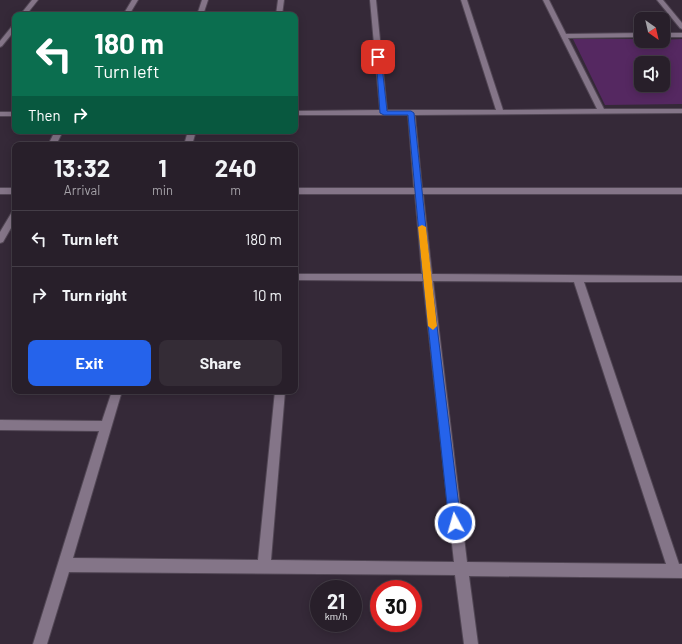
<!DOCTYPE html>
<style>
:root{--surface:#281f2a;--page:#342c36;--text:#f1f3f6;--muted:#a5a2a8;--line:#443d47;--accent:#2563eb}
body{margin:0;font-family:Barlow,sans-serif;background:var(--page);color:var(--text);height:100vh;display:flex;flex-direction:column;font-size:15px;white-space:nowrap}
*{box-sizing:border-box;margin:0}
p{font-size:13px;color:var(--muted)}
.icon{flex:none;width:22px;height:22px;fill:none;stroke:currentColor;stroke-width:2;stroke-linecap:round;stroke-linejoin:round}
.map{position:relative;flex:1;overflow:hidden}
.drawer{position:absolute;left:12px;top:142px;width:286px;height:252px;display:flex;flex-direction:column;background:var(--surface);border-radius:8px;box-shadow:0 2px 10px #0003,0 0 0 1px var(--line)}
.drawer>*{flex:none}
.guide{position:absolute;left:12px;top:12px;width:286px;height:122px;border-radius:8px;box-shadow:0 2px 10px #0003,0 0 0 1px var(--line);background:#0b6e4f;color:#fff;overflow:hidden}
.needle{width:26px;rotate:146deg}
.tools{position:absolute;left:634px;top:12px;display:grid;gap:8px}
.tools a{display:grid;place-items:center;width:36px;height:36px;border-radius:8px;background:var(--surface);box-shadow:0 2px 10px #0003,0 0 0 1px var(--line);font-size:20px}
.speed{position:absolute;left:310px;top:580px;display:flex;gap:8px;font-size:20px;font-weight:700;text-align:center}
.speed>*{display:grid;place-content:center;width:52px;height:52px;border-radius:50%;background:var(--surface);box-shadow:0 2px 10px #0003,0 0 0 1px var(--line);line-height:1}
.speed small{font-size:10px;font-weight:400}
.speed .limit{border:6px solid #d22;background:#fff;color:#111}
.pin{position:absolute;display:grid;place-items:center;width:34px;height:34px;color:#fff;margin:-17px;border-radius:8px;box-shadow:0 2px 6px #0006}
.me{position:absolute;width:44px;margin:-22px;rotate:354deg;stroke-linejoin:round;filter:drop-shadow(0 0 3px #0008)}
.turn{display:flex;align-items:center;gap:14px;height:84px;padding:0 16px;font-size:18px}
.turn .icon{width:52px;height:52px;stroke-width:2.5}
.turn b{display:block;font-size:28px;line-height:34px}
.then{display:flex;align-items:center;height:38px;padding:0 16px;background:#0003;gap:8px;font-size:15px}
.eta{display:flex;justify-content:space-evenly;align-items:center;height:68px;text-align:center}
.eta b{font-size:24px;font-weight:700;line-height:28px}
.primary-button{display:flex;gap:8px;margin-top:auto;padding:8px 16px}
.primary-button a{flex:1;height:46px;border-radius:8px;background:var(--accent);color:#fff;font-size:16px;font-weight:700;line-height:46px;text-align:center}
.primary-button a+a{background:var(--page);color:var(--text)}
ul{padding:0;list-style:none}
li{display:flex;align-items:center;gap:12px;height:56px;padding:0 16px;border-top:1px solid var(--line)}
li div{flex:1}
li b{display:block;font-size:15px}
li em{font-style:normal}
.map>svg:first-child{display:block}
.green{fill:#552861;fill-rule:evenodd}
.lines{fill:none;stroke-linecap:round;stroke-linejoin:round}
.minor-casing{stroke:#514654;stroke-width:2}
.minor{fill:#847588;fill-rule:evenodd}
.route{fill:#2563eb;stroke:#184099}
.slow{fill:#f59e0b}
</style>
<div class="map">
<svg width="682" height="644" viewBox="0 0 682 644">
<rect width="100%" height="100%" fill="#352938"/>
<path class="green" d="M 573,39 L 641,39 L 641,41 L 682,39 L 682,104 L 605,105 ZM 641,63 L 663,63 L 663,85 L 641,85 Z"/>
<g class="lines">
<g class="minor-casing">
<path id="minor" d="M 32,0 L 38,0 L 26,15 L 20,15 Z
M 132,0 L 138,0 L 129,15 L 123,15 Z
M 202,0 L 208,0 L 203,15 L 197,15 Z
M 278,0 L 284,0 L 282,15 L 276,15 Z
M 370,0 L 376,0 L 387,110 L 496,110 L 461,0 L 467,0 L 503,110 L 597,109 L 543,0 L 549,0 L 566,34 L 641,33 L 641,37 L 568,38 L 604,109 L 682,109 L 682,113 L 415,115 L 422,188 L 682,188 L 682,194 L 423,194 L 432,274 L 682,276 L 682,282 L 584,282 L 679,564 L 682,564 L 682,578 L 469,576 L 478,644 L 464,644 L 455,575 L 69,572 L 47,644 L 33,644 L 99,431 L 0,430 L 0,420 L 102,421 L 112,391 L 122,391 L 73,558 L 258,560 L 275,391 L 285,391 L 271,560 L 454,562 L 423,281 L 295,280 L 295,274 L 422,274 L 415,194 L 295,194 L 295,188 L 414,188 L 408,115 L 295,115 L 295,111 L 380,110 ZM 433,281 L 574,282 L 666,564 L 467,562 Z
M 657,0 L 663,0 L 682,23 L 682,29 L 680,28 Z
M 15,24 L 15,30 L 2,46 L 0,47 L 0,41 L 13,25 Z
M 663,33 L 682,33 L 682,37 L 663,37 Z
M 0,112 L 15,112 L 15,116 L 0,116 Z
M 55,131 L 63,131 L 56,145 L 48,145 Z
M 188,131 L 196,131 L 192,145 L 184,145 Z
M 0,188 L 15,188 L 15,194 L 0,194 Z
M 15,211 L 15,221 L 3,242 L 0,243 L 0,232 L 12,212 Z"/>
</g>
<use href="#minor" class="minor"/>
</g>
<path class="route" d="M 376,55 L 381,57 L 387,111 L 411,111 L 414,113 L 431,277 L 461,523 L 459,527 L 455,528 L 451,527 L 449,523 L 423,277 L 408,115 L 384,115 L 380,113 Z"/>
<path class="slow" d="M 422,225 L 426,227 L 437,326 L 433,330 L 428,326 L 418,227 Z"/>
</svg>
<div class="tools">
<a><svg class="needle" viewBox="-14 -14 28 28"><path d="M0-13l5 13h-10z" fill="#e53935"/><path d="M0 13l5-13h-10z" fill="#a5a2a8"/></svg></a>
<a><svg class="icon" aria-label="sound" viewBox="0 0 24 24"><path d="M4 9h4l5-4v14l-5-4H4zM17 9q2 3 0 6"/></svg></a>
</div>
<div class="speed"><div>21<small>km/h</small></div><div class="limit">30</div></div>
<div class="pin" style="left:378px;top:57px;background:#d93025"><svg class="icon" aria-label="arrive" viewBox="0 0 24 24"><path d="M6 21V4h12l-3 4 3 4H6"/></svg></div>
<svg class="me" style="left:455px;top:523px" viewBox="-20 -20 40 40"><circle r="17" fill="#2563eb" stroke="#fff" stroke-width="3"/><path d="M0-11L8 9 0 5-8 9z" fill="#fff"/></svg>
<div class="guide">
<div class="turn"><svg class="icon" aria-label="left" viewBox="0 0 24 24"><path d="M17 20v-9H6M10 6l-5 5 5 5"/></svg><div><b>180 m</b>Turn left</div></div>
<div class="then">Then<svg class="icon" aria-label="right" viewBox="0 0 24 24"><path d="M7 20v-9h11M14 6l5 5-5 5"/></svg></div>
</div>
<section class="drawer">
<div class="eta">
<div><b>13:32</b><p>Arrival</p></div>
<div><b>1</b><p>min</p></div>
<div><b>240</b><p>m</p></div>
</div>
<ul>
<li><svg class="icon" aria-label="left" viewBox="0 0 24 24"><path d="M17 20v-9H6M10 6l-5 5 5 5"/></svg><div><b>Turn left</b></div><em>180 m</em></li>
<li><svg class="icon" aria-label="right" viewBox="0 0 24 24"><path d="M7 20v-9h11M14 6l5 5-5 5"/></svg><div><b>Turn right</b></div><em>10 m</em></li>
</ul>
<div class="primary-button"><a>Exit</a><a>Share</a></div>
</section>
</div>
